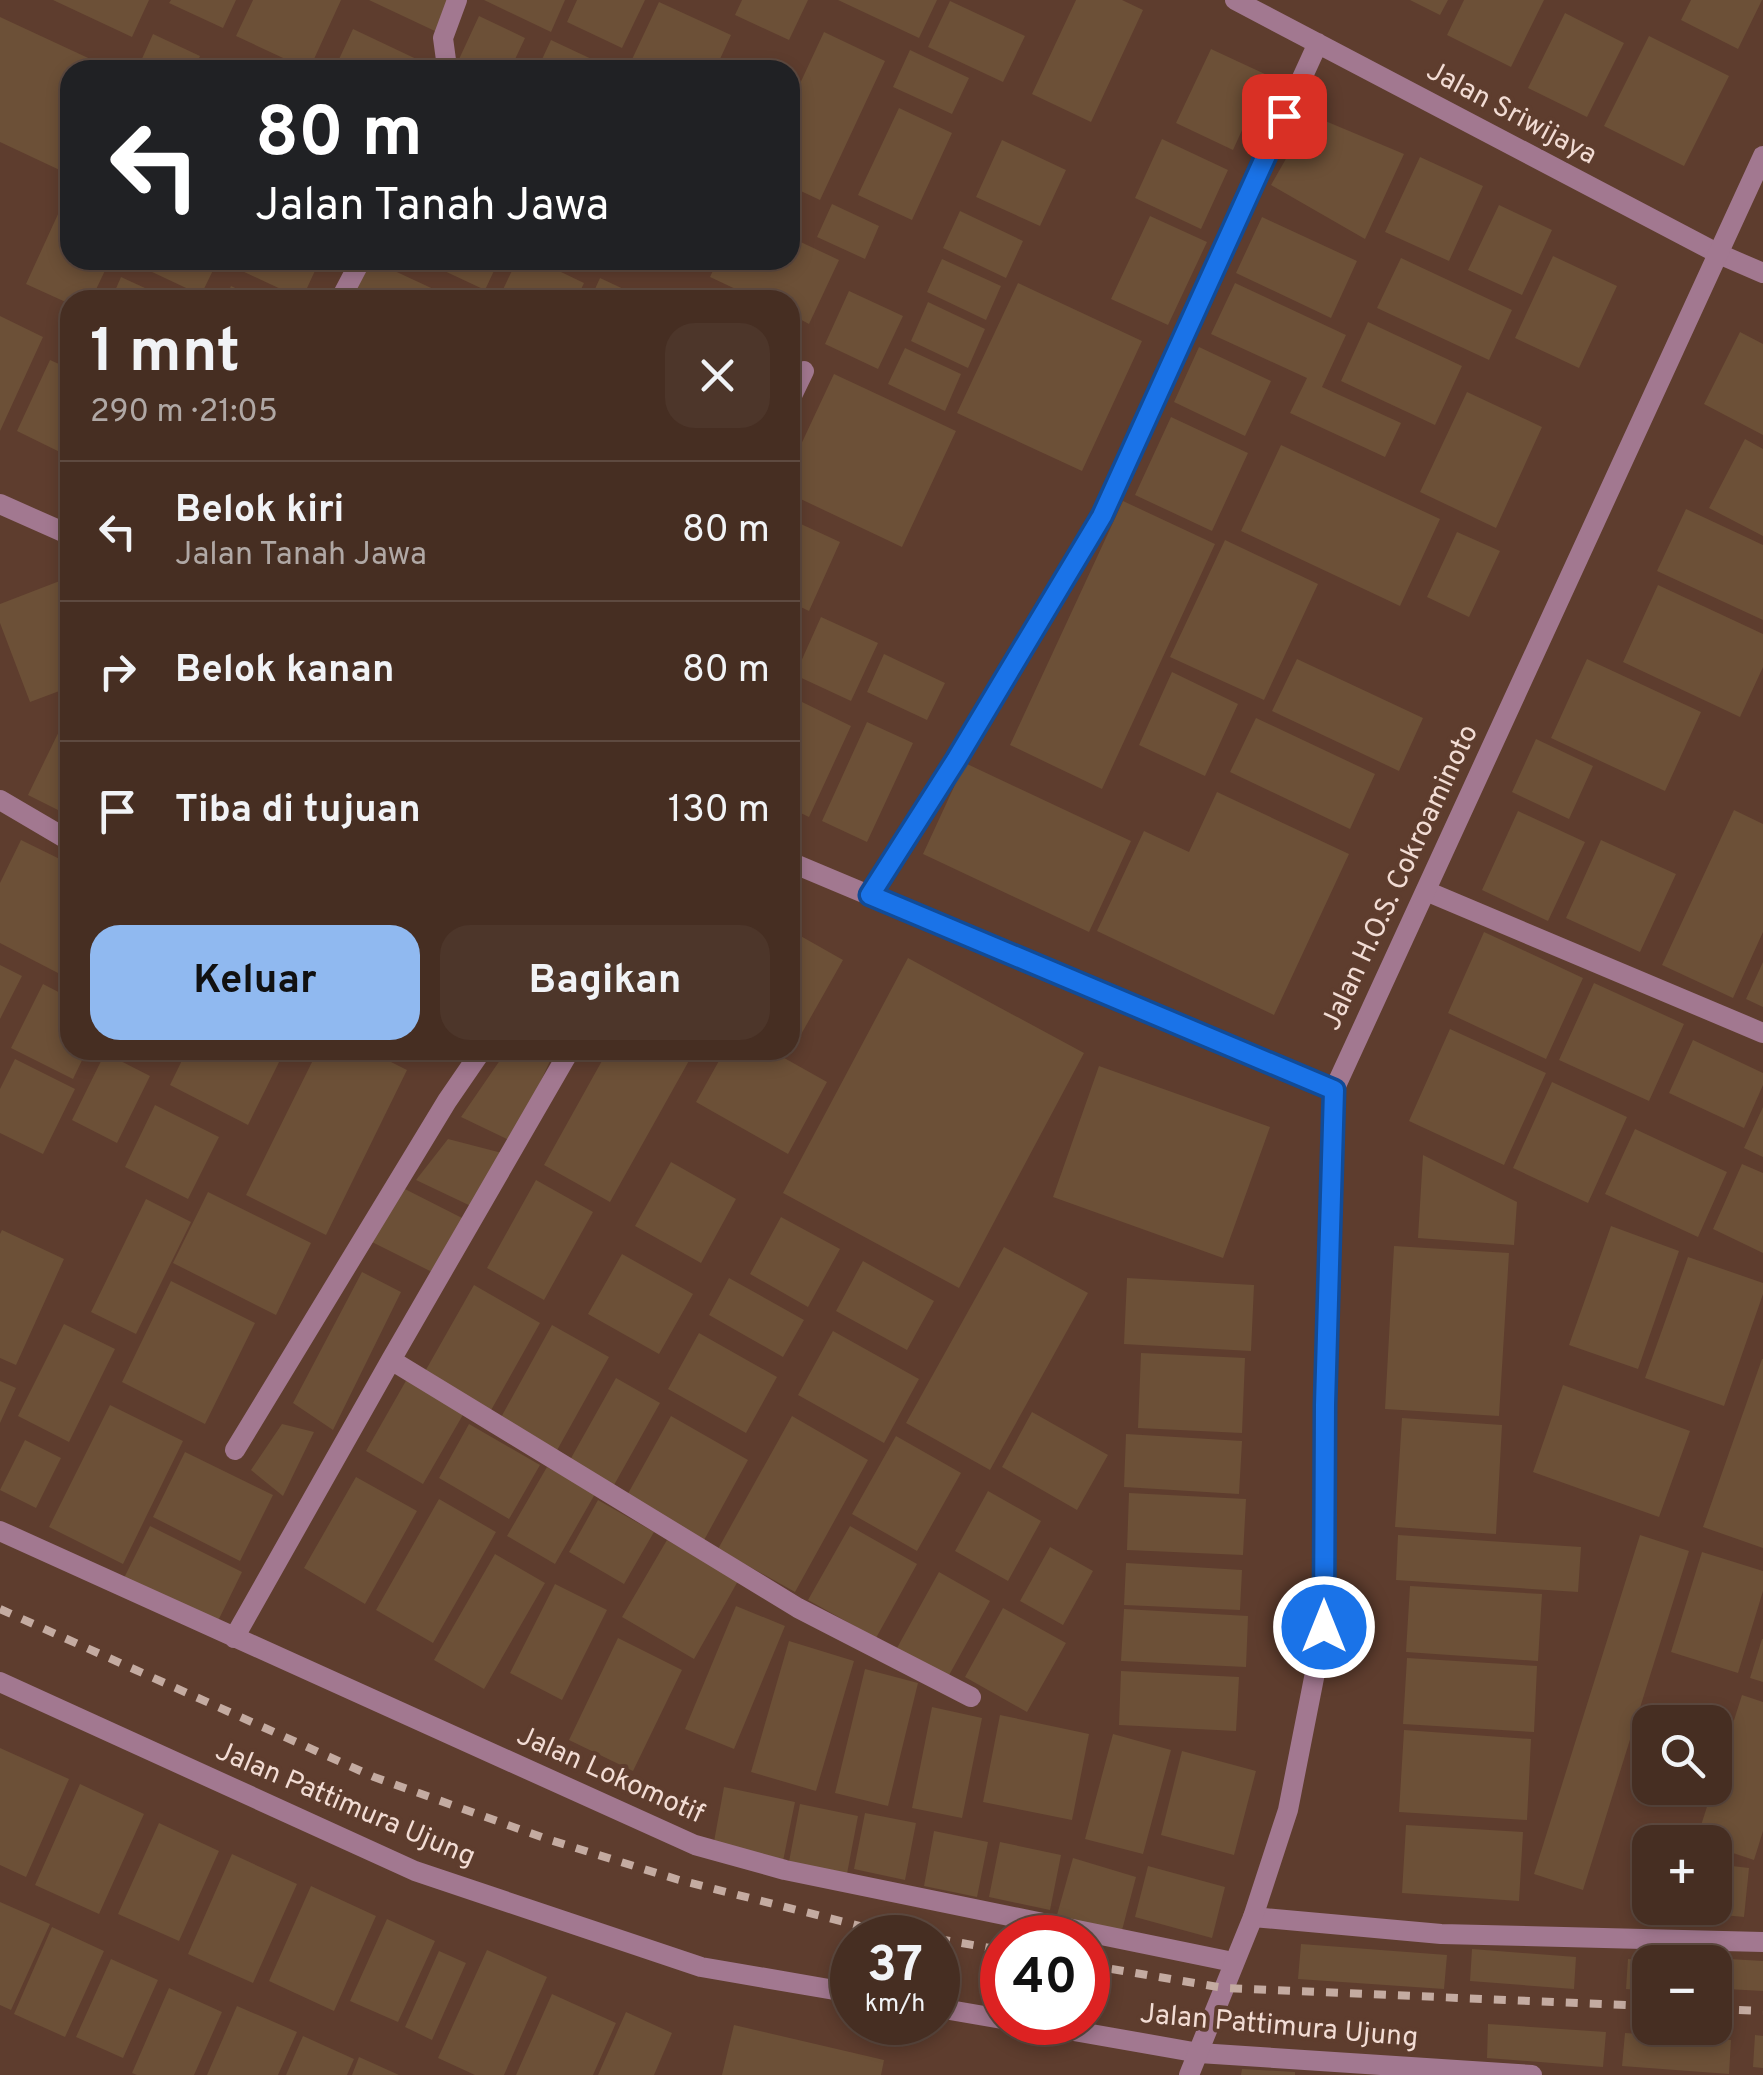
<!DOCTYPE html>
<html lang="id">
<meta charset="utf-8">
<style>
:root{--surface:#462e22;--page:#4d362a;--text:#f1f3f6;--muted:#b0a8a5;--line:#5e4a40;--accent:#90b9f0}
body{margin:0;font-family:Overpass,sans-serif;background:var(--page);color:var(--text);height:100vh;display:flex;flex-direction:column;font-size:38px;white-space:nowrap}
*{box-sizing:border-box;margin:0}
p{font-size:32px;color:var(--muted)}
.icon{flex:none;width:55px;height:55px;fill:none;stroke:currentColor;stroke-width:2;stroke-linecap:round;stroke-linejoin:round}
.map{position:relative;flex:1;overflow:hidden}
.side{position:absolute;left:60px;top:290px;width:740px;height:770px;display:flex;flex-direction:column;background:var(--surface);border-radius:30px;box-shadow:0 5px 15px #0003,0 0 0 2px var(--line)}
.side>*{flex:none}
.banner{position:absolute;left:60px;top:60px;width:740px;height:210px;border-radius:30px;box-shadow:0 5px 15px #0003,0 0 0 2px var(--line);background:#202124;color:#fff;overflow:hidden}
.controls{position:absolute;left:1632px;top:1705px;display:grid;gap:20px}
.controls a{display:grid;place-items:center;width:100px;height:100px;border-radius:20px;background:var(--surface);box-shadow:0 5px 15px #0003,0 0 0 2px var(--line);font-size:50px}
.speed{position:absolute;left:830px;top:1915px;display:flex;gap:20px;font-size:50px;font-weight:700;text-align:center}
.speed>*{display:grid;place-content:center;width:130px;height:130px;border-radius:50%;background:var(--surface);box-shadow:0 5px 15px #0003,0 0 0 2px var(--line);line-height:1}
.speed small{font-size:25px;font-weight:400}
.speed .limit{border:15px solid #d22;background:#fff;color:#111}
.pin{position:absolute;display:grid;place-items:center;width:85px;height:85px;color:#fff;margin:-42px;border-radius:20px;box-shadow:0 5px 15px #0006}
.me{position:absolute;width:110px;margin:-55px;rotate:0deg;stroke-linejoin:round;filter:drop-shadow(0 0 8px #0008)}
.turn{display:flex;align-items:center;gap:35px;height:210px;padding:0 30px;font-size:45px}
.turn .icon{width:130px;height:130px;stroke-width:2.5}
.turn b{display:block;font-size:70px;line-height:85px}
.round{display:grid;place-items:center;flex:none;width:105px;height:105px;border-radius:30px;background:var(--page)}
.summary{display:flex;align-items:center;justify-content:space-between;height:170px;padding:0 30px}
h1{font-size:60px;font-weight:700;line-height:75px}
.primary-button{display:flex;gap:20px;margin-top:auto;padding:20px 30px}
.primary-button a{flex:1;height:115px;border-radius:30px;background:var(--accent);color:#111;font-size:40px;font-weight:700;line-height:115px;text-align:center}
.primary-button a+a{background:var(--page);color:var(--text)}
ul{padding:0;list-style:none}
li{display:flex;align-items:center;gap:30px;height:140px;padding:0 30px;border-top:2px solid var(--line)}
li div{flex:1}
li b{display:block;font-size:38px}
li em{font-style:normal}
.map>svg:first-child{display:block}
.building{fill:#6c5037}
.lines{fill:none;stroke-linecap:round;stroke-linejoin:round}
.minor{stroke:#a27890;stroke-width:20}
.tertiary{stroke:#a27890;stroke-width:20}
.rail{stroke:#c4aba1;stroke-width:8;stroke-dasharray:12 12;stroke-linecap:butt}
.route-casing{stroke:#114b97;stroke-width:25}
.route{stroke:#1a73e8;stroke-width:18}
.labels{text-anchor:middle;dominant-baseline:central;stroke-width:8;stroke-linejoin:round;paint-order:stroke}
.street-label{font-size:28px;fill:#f2dcd4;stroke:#5e3d2e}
</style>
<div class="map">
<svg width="1763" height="2075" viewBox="0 0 1763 2075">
<rect width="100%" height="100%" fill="#5e3d2e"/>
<path class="building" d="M 53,0 L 149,0 L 132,37 Z
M 171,0 L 236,0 L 223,28 L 169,3 Z
M 253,0 L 341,0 L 309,70 L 236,36 Z
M 369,0 L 453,0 L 437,32 Z
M 484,0 L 565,0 L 551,32 Z
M 577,0 L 645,0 L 622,48 L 567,22 Z
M 742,0 L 808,0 L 789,40 L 735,15 Z
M 838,0 L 937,0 L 919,38 Z
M 1076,0 L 1122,0 L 1143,10 L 1091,122 L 1032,94 Z
M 1410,0 L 1448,0 L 1440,15 Z
M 1464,0 L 1544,0 L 1511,67 L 1447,35 Z
M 1691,0 L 1762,0 L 1738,49 L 1681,20 Z
M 950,1 L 1025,36 L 1003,82 L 928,47 Z
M 659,2 L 731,35 L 715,70 L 627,70 Z
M 1565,13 L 1624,43 L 1587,117 L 1528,88 Z
M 479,16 L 525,38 L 510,70 L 454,70 Z
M 0,17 L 114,70 L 70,70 L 70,163 L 66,173 L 0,142 Z
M 353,29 L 429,65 L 427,70 L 334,70 Z
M 824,32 L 885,61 L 820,200 L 790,186 L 790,105 Z
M 153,34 L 200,56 L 194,70 L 137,70 Z
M 1649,36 L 1729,76 L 1684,166 L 1604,126 Z
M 551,40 L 615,70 L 537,70 Z
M 1211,49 L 1267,75 L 1233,150 L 1176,123 Z
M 910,50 L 969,78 L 952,114 L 893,87 Z
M 899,108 L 952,133 L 912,220 L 858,195 Z
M 1311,115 L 1404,154 L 1365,239 L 1271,185 Z
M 1162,139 L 1228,170 L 1201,229 L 1135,198 Z
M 1002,140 L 1066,170 L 1040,226 L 976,197 Z
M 1420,157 L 1483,186 L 1449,261 L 1385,232 Z
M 70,188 L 70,260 L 110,260 L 91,300 L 70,300 L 70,304 L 26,284 Z
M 832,204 L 879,226 L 865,259 L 817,237 Z
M 1499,205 L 1552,230 L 1522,295 L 1468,270 Z
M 960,211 L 1023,241 L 1006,278 L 943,248 Z
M 1150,216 L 1207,242 L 1168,325 L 1111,299 Z
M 1262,217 L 1357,261 L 1331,318 L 1236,273 Z
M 790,237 L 839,260 L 809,324 L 790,314 L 790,300 L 759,300 L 710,277 L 718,260 L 790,260 Z
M 1553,256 L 1617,286 L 1579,368 L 1515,338 Z
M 1401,258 L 1512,310 L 1489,360 L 1377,308 Z
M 942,259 L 1001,286 L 986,320 L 927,292 Z
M 135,260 L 218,260 L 201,295 L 133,263 Z
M 247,260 L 316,260 L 319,262 L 302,299 L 242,271 Z
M 368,260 L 371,260 L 457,300 L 349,300 Z
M 421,260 L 499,260 L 485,290 Z
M 517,260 L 536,260 L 584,283 L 576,300 L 498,300 Z
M 121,277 L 171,300 L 111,300 Z
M 600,278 L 647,300 L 590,300 Z
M 1018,283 L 1142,341 L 1082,471 L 957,413 Z
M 1235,283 L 1346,335 L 1322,387 L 1401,423 L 1385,457 L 1290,413 L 1307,378 L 1211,334 Z
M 231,286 L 260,300 L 225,300 Z
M 849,291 L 903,316 L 878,369 L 825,344 Z
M 928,302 L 985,329 L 968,368 L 911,341 Z
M 0,316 L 43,337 L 0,431 Z
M 1368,322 L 1462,366 L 1435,425 L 1341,381 Z
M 1740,332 L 1763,344 L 1763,435 L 1704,404 Z
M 1199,347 L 1271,381 L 1245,436 L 1174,402 Z
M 905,348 L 961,374 L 945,411 L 888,384 Z
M 50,360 L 70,369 L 70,457 L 17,431 Z
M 834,374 L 956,431 L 902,547 L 790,494 L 790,468 Z
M 1467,392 L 1542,427 L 1496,528 L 1420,492 Z
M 1171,417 L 1248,453 L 1212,531 L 1135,495 Z
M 1745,439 L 1763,449 L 1763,536 L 1709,508 Z
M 1281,445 L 1440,519 L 1400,606 L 1241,531 Z
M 1123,501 L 1215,544 L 1102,789 L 1010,745 Z
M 1686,509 L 1763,545 L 1763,620 L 1657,571 Z
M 790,519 L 840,542 L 809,611 L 790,602 Z
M 1457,532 L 1500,551 L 1469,617 L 1427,597 Z
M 1225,540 L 1318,584 L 1264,700 L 1170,657 Z
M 70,577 L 70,687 L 30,702 L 0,623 L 0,604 Z
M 1658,585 L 1763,634 L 1763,667 L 1740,717 L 1623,662 Z
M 821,617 L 878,643 L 851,701 L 795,675 Z
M 884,654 L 945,683 L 927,720 L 867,692 Z
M 1297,659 L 1423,718 L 1399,771 L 1272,711 Z
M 1587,659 L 1701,712 L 1665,791 L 1551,738 Z
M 1172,672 L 1238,704 L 1205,776 L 1139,745 Z
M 798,700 L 851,726 L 809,817 L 790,808 L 790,716 Z
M 66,717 L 70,720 L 70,816 L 28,795 Z
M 1256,718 L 1375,774 L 1350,829 L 1230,772 Z
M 867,722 L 913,743 L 867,842 L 822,821 Z
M 1536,739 L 1593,766 L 1569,819 L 1512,792 Z
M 965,763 L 1131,841 L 1089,932 L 923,854 Z
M 1217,792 L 1349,854 L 1274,1015 L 1097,931 L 1144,831 L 1189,852 Z
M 1734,810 L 1763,824 L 1763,932 L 1733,998 L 1662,965 Z
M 1518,811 L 1585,842 L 1548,921 L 1482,890 Z
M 21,840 L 70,864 L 70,950 L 58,973 L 0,943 L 0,883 Z
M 1601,840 L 1676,874 L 1640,952 L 1566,918 Z
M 790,930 L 843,960 L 799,1038 L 790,1033 Z
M 1484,932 L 1583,978 L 1546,1059 L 1448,1013 Z
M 908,958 L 1084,1053 L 959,1288 L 783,1193 Z
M 1763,962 L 1763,1007 L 1746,999 Z
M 0,965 L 22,976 L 0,1019 Z
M 1594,983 L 1684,1024 L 1649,1101 L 1559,1060 Z
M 43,984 L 70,998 L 70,1050 L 87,1050 L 73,1079 L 11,1048 Z
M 1450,1029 L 1546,1073 L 1504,1165 L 1409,1121 Z
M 1693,1040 L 1763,1073 L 1763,1085 L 1744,1128 L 1669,1093 Z
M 187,1050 L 285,1050 L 248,1125 L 170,1085 Z
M 318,1050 L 367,1050 L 407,1070 L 326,1235 L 246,1195 Z
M 507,1050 L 555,1050 L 513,1142 L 461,1117 Z
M 608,1050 L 695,1050 L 610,1202 L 544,1165 Z
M 725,1050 L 770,1050 L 827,1082 L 788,1154 L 696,1102 Z
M 105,1053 L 150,1076 L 117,1143 L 72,1120 Z
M 15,1059 L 75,1089 L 43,1154 L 0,1133 L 0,1089 Z
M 1099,1066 L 1270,1127 L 1223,1258 L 1053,1197 Z
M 1552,1082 L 1627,1117 L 1588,1203 L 1513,1168 Z
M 155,1105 L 219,1137 L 188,1199 L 125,1167 Z
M 1763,1107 L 1763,1157 L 1744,1148 Z
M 1635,1129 L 1727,1172 L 1698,1237 L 1605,1194 Z
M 448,1139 L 502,1153 L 475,1208 L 416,1180 Z
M 1423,1155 L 1517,1202 L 1514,1245 L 1418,1238 Z
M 671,1162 L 736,1199 L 701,1263 L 635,1226 Z
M 1742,1164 L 1763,1173 L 1763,1253 L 1713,1229 Z
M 536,1180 L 593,1212 L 544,1300 L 487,1268 Z
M 399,1186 L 466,1220 L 438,1275 L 372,1242 Z
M 208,1192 L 311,1243 L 276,1315 L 173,1263 Z
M 146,1199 L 191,1222 L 136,1334 L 91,1312 Z
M 781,1217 L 840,1249 L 808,1307 L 750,1274 Z
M 1611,1226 L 1679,1251 L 1638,1369 L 1569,1345 Z
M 2,1230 L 64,1259 L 16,1365 L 0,1358 L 0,1234 Z
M 1394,1246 L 1509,1253 L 1499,1416 L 1385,1409 Z
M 1004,1247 L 1088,1293 L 990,1470 L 906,1423 Z
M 622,1254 L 693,1294 L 659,1354 L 588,1314 Z
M 1688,1257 L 1763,1283 L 1763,1294 L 1724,1406 L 1645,1378 Z
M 863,1261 L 934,1301 L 907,1350 L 836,1311 Z
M 362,1272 L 401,1292 L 333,1430 L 293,1403 Z
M 729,1278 L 804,1320 L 783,1357 L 709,1315 Z
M 1127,1278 L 1254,1285 L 1251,1351 L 1124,1344 Z
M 171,1281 L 255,1323 L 205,1424 L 122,1382 Z
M 474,1285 L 540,1323 L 490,1412 L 423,1375 Z
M 64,1324 L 115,1349 L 69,1442 L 18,1416 Z
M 552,1325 L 609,1357 L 556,1452 L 499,1421 Z
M 833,1331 L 919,1379 L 884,1443 L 798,1395 Z
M 699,1333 L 777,1377 L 746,1433 L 668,1389 Z
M 1141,1353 L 1245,1358 L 1242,1433 L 1138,1428 Z
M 1762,1359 L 1763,1359 L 1763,1548 L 1703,1527 Z
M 616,1378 L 660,1403 L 614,1485 L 570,1460 Z
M 407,1379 L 464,1413 L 423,1484 L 366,1451 Z
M 0,1381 L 16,1388 L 0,1423 Z
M 1563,1385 L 1690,1431 L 1659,1517 L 1533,1472 Z
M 110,1405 L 183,1441 L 123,1564 L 49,1527 Z
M 1032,1412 L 1108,1455 L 1077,1510 L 1002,1467 Z
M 671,1416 L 748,1460 L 703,1542 L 625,1499 Z
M 792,1416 L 868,1460 L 795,1592 L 718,1549 Z
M 1402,1418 L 1502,1425 L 1496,1534 L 1395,1527 Z
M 282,1424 L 314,1432 L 283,1496 L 251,1470 Z
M 469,1424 L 540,1465 L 509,1519 L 439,1478 Z
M 1126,1434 L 1242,1441 L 1239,1494 L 1124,1487 Z
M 896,1436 L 961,1473 L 917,1551 L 852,1514 Z
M 25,1440 L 61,1458 L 36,1508 L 0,1490 Z
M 185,1452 L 273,1495 L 240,1561 L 153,1517 Z
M 547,1467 L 595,1494 L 555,1564 L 507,1536 Z
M 356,1477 L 417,1511 L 365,1604 L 304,1568 Z
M 988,1491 L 1041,1521 L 1008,1581 L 955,1551 Z
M 1129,1493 L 1246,1499 L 1243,1555 L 1127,1550 Z
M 439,1499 L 496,1532 L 433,1643 L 376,1610 Z
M 598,1500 L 654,1532 L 624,1584 L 569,1552 Z
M 150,1526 L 242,1572 L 215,1627 L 123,1580 Z
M 850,1526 L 917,1564 L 876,1638 L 808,1600 Z
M 1398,1535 L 1581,1547 L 1578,1592 L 1396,1580 Z
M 1640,1535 L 1689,1551 L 1583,1890 L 1534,1874 Z
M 667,1540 L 738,1581 L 694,1659 L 622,1617 Z
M 1050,1547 L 1093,1571 L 1063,1625 L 1020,1601 Z
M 1702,1552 L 1763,1571 L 1763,1591 L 1738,1673 L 1671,1652 Z
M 495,1554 L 545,1583 L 484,1689 L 434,1660 Z
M 1126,1563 L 1242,1570 L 1240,1610 L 1124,1605 Z
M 939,1572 L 990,1601 L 948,1677 L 897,1648 Z
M 555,1584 L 607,1610 L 562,1700 L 510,1673 Z
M 1410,1586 L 1542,1594 L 1538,1661 L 1406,1652 Z
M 736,1606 L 785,1626 L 734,1749 L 685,1729 Z
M 1003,1608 L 1066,1643 L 1027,1712 L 965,1677 Z
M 1124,1609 L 1248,1616 L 1246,1667 L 1121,1661 Z
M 618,1638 L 682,1670 L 633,1771 L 569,1740 Z
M 1762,1639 L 1763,1639 L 1763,1682 L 1750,1678 Z
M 789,1641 L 854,1661 L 816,1791 L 751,1772 Z
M 1407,1658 L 1537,1666 L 1534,1732 L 1403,1724 Z
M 865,1669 L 918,1683 L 888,1806 L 835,1793 Z
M 1121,1671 L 1239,1677 L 1236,1731 L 1119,1725 Z
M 1742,1695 L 1763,1702 L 1763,1831 L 1754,1860 L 1715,1847 L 1715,1842 L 1696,1841 L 1713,1788 L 1715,1788 L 1715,1780 Z
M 932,1707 L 982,1718 L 962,1818 L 912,1808 Z
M 1000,1715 L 1089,1734 L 1072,1820 L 983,1802 Z
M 1404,1730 L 1531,1739 L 1527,1820 L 1399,1812 Z
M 1113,1734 L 1171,1750 L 1143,1854 L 1085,1839 Z
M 0,1748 L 69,1779 L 26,1877 L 0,1865 Z
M 1182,1751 L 1256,1771 L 1234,1855 L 1161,1835 Z
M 80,1784 L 144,1814 L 99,1914 L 35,1885 Z
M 724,1787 L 795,1802 L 783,1861 L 713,1847 Z
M 800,1804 L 858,1816 L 846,1879 L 788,1867 Z
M 865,1813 L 916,1823 L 905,1880 L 854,1869 Z
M 159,1823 L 219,1851 L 179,1941 L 118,1914 Z
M 1406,1825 L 1523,1832 L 1519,1901 L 1402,1893 Z
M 934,1831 L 988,1842 L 977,1897 L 924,1886 Z
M 1000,1842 L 1061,1855 L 1050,1910 L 989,1897 Z
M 232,1854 L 297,1884 L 253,1983 L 188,1954 Z
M 1644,1857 L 1650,1858 L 1650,1908 L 1639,1907 Z
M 1073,1858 L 1136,1877 L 1121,1934 L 1057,1915 Z
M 1715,1864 L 1749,1868 L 1744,1917 L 1671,1910 L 1671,1908 L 1715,1908 Z
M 1148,1866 L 1225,1887 L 1212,1938 L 1135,1917 Z
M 311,1886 L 376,1916 L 334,2011 L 269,1981 Z
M 0,1902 L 50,1924 L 11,2010 L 0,2005 Z
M 387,1919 L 435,1941 L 398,2022 L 350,2001 Z
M 52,1927 L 104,1951 L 65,2037 L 14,2014 Z
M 1301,1944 L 1447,1955 L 1444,1989 L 1298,1979 Z
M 1472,1949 L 1576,1957 L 1574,1989 L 1470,1981 Z
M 487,1950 L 547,1977 L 504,2075 L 475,2075 L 438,2058 Z
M 439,1951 L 466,1963 L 432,2040 L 405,2027 Z
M 111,1959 L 158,1980 L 123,2058 L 76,2037 Z
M 1628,1959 L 1650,1960 L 1650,1991 L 1626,1989 Z
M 1729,1959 L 1763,1961 L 1763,1991 L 1727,1989 Z
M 169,1988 L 222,2012 L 194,2075 L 137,2075 L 132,2073 Z
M 552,1994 L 616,2023 L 593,2075 L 516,2075 Z
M 237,2006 L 297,2032 L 278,2075 L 207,2075 Z
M 626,2012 L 672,2033 L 654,2075 L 598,2075 Z
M 1488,2024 L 1606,2032 L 1603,2067 L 1487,2058 Z
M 734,2025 L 884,2060 L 881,2075 L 722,2075 Z
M 1625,2033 L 1731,2040 L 1729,2074 L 1622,2066 Z
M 1755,2035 L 1763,2036 L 1763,2068 L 1753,2067 Z
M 303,2036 L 354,2059 L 347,2075 L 286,2075 Z
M 359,2057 L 399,2075 L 352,2075 Z
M 1242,2069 L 1295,2072 L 1295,2075 L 1241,2075 Z"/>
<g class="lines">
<path class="minor" d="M 1235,0 L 1719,254 L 1763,273
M 444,70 L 446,60 L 443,38 L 457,0
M 340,300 L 361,260
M 790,400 L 804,371
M 0,504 L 70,535
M 0,800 L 70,841
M 790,862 L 1334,1090
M 1426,891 L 1763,1033
M 870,895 L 956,760 L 1102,516 L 1318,43
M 391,1360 L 798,1608 L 971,1697
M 235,1450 L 447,1101 L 482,1050
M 0,1531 L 695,1845 L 785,1870 L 1233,1962
M 234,1638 L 391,1360 L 570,1050
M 0,1682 L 415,1871 L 701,1967 L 852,1993
M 1253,1917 L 1441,1934 L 1763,1942
M 938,2008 L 1002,2019
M 1023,2022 L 1199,2053 L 1532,2075"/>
<path class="tertiary" d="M 1189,2075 L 1253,1917 L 1288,1810 L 1324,1627 L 1325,1405 L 1334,1090 L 1763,156"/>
<path class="rail" d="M 0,1609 L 374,1777 L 547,1839 L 679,1880 L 868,1928 L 927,1938
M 938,1939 L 1002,1950
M 1088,1965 L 1224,1988 L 1650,2006
M 1715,2009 L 1763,2011"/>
</g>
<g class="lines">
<g class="route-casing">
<path id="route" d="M 1284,116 L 1102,516 L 956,760 L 870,895 L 1334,1090 L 1325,1405 L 1324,1627"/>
</g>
<use href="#route" class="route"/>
</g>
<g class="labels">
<g class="street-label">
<text transform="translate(1511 114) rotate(28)">Jalan Sriwijaya</text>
<text transform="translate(1401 878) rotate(-65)">Jalan H.O.S. Cokroaminoto</text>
<text transform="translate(610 1776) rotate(24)">Jalan Lokomotif</text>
<text transform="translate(345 1805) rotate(23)">Jalan Pattimura Ujung</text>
<text transform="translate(1279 2027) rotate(5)">Jalan Pattimura Ujung</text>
</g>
</g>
</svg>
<div class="controls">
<a><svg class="icon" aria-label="search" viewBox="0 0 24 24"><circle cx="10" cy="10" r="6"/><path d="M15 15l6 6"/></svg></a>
<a>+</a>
<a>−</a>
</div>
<div class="speed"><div>37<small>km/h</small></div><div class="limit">40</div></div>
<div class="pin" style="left:1284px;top:116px;background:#d93025"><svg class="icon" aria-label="arrive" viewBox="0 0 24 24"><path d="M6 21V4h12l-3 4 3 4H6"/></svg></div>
<svg class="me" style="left:1324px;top:1627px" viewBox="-20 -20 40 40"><circle r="17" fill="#1a73e8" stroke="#fff" stroke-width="3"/><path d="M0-11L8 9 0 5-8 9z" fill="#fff"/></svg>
<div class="banner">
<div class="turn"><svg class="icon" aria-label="left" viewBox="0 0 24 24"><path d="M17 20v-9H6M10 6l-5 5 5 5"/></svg><div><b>80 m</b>Jalan Tanah Jawa</div></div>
</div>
<section class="side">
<div class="summary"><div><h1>1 mnt</h1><p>290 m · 21:05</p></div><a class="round"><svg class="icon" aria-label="close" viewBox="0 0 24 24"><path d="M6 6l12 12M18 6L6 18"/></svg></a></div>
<ul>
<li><svg class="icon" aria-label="left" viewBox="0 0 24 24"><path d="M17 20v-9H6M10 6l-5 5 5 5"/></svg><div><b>Belok kiri</b><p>Jalan Tanah Jawa</p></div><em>80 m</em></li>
<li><svg class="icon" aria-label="right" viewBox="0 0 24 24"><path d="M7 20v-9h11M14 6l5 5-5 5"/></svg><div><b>Belok kanan</b></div><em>80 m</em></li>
<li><svg class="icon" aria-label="arrive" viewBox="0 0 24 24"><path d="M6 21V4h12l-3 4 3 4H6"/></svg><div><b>Tiba di tujuan</b></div><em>130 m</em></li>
</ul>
<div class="primary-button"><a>Keluar</a><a>Bagikan</a></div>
</section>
</div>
